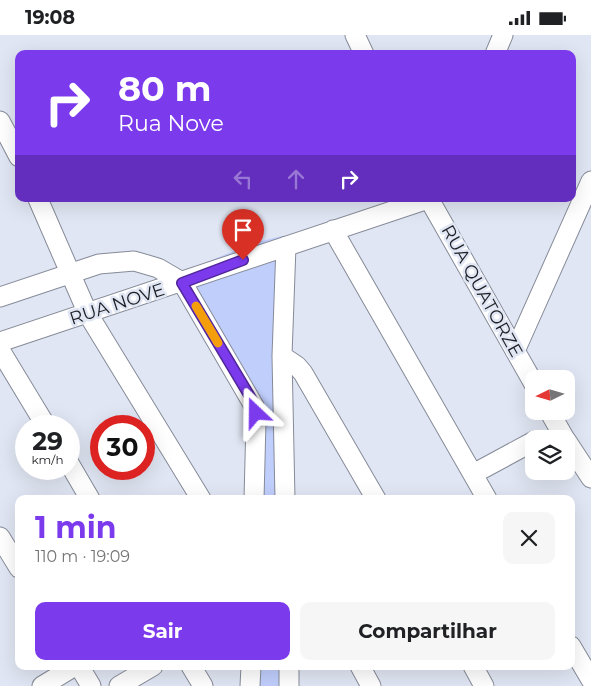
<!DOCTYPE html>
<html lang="pt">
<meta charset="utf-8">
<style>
:root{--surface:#fff;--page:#f6f6f6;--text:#202124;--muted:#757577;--accent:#7c3aed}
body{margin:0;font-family:Montserrat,sans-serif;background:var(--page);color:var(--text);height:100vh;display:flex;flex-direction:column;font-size:19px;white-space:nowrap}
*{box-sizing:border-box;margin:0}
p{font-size:16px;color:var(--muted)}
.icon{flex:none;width:28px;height:28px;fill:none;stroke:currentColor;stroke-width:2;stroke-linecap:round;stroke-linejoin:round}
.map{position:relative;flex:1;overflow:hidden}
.side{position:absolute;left:15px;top:460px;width:560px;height:175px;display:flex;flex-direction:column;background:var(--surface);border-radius:10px;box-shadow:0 5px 20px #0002}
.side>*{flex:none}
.top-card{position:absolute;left:15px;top:15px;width:561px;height:152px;border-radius:10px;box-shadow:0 5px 20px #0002;background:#7c3aed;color:#fff;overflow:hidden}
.needle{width:32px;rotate:265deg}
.tools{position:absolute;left:525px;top:335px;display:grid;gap:10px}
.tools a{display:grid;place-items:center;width:50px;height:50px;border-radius:10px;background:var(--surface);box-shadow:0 5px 20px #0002;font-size:25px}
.speed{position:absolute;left:15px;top:380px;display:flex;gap:10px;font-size:25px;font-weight:700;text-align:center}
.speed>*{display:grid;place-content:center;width:65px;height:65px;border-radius:50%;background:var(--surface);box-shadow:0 5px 20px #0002;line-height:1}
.speed small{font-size:12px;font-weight:400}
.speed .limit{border:8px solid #d22;background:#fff;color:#111}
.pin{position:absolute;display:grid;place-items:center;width:42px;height:42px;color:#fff;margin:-51px -21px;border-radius:50% 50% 50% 0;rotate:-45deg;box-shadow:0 0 5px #0007}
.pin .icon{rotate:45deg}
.me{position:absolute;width:55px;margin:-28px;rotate:337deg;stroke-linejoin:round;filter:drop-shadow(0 0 4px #0008)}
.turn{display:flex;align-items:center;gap:18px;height:105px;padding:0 20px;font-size:22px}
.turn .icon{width:65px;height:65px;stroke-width:2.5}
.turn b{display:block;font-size:35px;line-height:42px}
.lanes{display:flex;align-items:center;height:48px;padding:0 20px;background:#0003;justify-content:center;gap:25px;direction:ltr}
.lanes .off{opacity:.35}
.round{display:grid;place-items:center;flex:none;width:52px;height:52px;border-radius:10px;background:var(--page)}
.head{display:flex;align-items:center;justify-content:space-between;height:85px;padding:0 20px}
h1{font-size:30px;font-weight:700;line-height:38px;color:var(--accent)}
.button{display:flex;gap:10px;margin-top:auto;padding:10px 20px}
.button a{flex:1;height:58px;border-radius:10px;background:var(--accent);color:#fff;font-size:20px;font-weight:700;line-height:58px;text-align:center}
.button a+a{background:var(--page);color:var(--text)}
.status{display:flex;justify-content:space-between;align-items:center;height:35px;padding:0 25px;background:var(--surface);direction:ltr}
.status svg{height:14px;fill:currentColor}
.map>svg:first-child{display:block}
.green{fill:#c0cefc}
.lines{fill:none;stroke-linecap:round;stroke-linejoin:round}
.minor-casing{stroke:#868b98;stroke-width:21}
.minor{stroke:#fff;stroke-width:19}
.route-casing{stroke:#51269a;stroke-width:12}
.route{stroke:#7c3aed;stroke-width:9}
.slow{stroke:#f59e0b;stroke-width:9}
.labels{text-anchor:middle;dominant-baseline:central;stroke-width:5;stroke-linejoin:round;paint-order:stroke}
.street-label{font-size:18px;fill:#1c1e23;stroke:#e1e6f4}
</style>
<div class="status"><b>19:08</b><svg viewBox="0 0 49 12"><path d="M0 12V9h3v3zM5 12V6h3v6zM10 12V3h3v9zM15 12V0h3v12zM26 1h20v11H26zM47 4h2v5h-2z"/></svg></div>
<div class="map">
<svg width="591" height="651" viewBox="0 0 591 651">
<rect width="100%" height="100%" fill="#e1e6f4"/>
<path class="green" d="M 282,201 L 286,464 L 257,464 L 259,376 L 183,237 L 253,208 Z
M 253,631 L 289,631 L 289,651 L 252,651 Z"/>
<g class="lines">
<g class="minor-casing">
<path id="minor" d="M 355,0 L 364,19
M 495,19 L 503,0
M 0,86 L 19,122
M 38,164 L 88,279 L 201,464
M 429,164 L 534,349
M 333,195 L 487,464
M 0,262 L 99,229 L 134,226 L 158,233 L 182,247 L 254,371 L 256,386 L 254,464
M 0,307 L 428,164
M 0,315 L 46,391
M 515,316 L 591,146
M 282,321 L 297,331 L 303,338 L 376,464
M 549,376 L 565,404
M 566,405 L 591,443
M 69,428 L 90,464
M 473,439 L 534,406
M 285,464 L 282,321 L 286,211
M 0,502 L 19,533
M 571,611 L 591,645
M 79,631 L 91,651
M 191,631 L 203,651
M 289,631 L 289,651
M 360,631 L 371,651
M 473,631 L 484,651
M 42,651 L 75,631
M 119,651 L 153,631
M 250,651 L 251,631"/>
</g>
<use href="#minor" class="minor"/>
</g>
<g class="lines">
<g class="route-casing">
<path id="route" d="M 243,225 L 182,248 L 252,365 L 256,378"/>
</g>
<use href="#route" class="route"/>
<path class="slow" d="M 196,271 L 218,308"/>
</g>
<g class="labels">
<g class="street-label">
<text transform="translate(482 256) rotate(61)">RUA QUATORZE</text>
<text transform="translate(117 269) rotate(-18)">RUA NOVE</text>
</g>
</g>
</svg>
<div class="tools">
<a><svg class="needle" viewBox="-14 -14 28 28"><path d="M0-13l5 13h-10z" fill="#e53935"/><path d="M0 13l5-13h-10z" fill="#757577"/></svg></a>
<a><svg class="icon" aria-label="layers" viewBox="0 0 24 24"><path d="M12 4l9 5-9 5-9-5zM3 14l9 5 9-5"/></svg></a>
</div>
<div class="speed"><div>29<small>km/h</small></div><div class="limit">30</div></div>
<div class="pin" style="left:243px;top:225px;background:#d93025"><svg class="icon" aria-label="arrive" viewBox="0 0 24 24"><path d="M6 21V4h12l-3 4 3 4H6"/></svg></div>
<svg class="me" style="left:256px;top:378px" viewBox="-20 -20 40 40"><path d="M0-17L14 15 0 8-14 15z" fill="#7c3aed" stroke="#fff" stroke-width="4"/></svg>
<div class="top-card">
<div class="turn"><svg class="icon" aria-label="right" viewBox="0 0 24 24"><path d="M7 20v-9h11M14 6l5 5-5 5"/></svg><div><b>80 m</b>Rua Nove</div></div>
<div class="lanes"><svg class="icon off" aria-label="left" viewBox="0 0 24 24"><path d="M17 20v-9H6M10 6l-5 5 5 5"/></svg><svg class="icon off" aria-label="ahead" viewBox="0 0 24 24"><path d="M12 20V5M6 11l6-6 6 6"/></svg><svg class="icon" aria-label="right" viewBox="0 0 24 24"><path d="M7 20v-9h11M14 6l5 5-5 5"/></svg></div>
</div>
<section class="side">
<div class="head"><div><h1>1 min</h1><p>110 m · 19:09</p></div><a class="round"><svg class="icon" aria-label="close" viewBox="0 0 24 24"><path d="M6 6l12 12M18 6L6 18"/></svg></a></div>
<div class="button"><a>Sair</a><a>Compartilhar</a></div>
</section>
</div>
